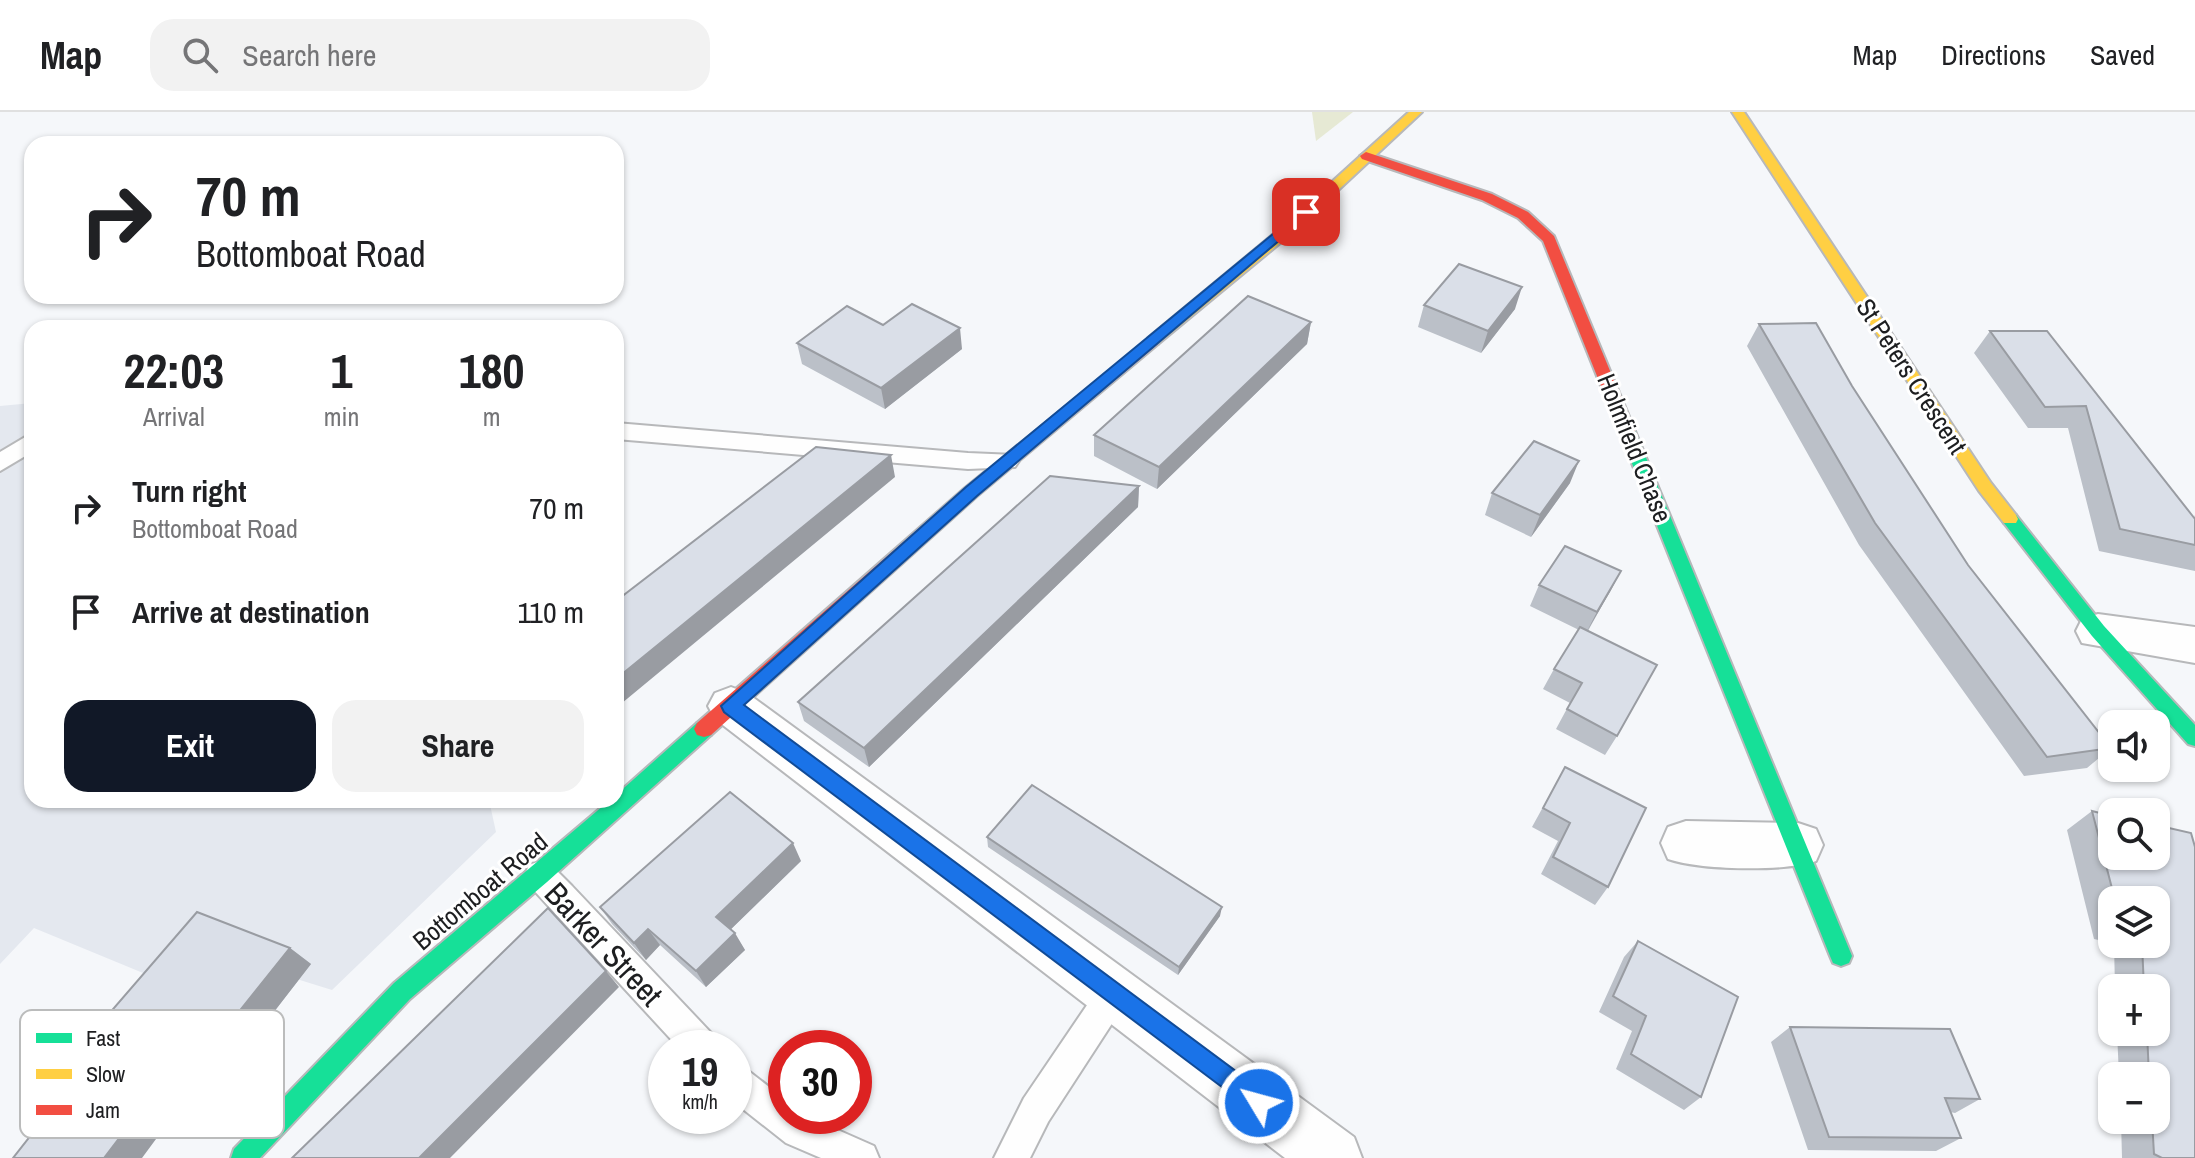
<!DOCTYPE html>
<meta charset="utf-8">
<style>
:root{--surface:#fff;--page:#f2f2f2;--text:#202124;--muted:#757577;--line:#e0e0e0;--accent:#111827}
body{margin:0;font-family:"Archivo Narrow",sans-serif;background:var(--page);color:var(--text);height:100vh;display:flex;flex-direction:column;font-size:30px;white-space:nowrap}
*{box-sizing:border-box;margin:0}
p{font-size:26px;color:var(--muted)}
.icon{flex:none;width:44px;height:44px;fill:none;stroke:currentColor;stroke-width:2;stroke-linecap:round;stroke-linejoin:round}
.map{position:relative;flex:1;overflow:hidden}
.panel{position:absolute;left:24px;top:208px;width:600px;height:488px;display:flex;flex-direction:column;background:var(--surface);border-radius:24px;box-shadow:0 2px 6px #0004}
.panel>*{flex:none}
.hud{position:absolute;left:24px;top:24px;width:600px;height:168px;border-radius:24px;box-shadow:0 2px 6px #0004;background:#fff;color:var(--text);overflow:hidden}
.buttons{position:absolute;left:2098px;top:598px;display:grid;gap:16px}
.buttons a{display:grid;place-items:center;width:72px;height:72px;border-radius:16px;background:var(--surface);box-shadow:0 2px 6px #0004;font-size:40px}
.speed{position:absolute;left:648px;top:918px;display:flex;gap:16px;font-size:40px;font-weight:700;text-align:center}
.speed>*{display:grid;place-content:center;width:104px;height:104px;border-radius:50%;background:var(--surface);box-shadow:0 2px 6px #0004;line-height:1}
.speed small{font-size:20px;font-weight:400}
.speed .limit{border:12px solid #d22;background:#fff;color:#111}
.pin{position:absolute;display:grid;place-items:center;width:68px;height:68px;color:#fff;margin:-34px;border-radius:16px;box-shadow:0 4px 12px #0006}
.me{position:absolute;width:88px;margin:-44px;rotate:307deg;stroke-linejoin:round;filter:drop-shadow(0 0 6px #0008)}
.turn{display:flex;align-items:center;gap:28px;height:168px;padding:0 40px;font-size:36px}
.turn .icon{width:104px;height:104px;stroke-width:2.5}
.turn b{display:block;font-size:56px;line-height:68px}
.eta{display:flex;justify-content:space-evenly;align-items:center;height:136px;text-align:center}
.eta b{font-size:48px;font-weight:800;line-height:56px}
.action{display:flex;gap:16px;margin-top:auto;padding:16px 40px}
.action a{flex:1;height:92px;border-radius:24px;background:var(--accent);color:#fff;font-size:32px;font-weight:800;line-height:92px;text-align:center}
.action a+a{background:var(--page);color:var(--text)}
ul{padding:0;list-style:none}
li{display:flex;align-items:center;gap:24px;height:104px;padding:0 40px}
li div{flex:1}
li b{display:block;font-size:30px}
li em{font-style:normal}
header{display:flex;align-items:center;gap:48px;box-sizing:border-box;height:112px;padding:0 40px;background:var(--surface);border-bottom:2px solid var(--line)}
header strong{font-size:38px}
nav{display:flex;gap:44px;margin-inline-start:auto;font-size:28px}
.search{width:560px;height:72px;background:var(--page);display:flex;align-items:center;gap:20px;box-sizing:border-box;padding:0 28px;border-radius:24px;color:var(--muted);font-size:30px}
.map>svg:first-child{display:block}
.built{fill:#e4e8ef}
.green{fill:#e6e9d4}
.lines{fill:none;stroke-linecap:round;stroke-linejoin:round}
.lane-casing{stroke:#b7b8ba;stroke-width:4}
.street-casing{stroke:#b7b8ba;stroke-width:4}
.fast-casing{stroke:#b7b8ba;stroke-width:4}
.slow-casing{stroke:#b7b8ba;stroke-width:4}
.jam-casing{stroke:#b7b8ba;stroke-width:4}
.lane{fill:#fefefe;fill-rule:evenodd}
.street{fill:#fefefe;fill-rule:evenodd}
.fast{fill:#16e098;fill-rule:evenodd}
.slow{fill:#ffcf43;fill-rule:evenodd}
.jam{fill:#f24e42;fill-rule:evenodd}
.wall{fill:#bbc0c8}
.shaded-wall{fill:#999ca2}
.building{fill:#dadfe8;stroke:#999ca2;stroke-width:2}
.route{fill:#1a73e8;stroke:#114b97;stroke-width:2}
.labels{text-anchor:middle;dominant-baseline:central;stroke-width:6;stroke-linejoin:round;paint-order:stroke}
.street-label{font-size:26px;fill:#1d1e20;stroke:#fff}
.near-street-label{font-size:32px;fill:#1d1e20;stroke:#fff}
.key{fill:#fff;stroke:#bbbcbc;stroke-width:2}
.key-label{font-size:22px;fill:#1d1e20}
</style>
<header>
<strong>Map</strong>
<div class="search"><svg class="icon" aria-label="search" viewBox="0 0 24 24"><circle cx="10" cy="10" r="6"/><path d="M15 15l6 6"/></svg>Search here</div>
<nav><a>Map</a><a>Directions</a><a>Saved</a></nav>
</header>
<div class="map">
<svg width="2195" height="1046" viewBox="0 0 2195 1046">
<rect width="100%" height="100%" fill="#f5f7fa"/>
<path class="built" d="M 32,291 L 32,639 L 27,644 L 32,646 L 32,688 L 489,688 L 496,720 L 332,878 L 190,834 L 160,868 L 34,816 L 0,852 L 0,294 Z"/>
<path class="green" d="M 1312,0 L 1353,0 L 1316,29 Z"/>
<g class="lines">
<g class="lane-casing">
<path id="lane" d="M 616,311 L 968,341 L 1015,343 L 1019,349 L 1015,355 L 968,357 L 616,327 Z
M 32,321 L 32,340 L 0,359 L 0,340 Z
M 540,749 L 551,753 L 572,774 L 714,924 L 718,936 L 679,936 L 529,773 L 525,763 L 529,753 Z
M 1113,866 L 1124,871 L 1129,882 L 1124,893 L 1048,1010 L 1030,1046 L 994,1046 L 1024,986 L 1102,871 Z
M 734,952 L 746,957 L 786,988 L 786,1004 L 806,1004 L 874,1034 L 879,1046 L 821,1046 L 786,1031 L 734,990 Z"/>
</g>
<g class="street-casing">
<path id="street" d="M 2098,502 L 2195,515 L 2195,551 L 2082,531 L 2076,519 L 2082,507 Z
M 731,575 L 747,581 L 1354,1025 L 1362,1046 L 1285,1046 L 715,607 L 708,594 L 715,581 Z
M 1686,709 L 1798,711 L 1816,717 L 1823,733 L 1816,749 C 1785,760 1699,758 1668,747 L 1661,731 L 1668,715 Z"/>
</g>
<g class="fast-casing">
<path id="fast" d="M 1627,314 L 1635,319 L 1852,844 L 1849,851 L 1841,854 L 1833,851 L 1830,844 L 1619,319 Z
M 2010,401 L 2016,403 L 2104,514 L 2195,613 L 2195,634 L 2188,632 L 2092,524 L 2004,411 L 2002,407 L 2004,403 Z
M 704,609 L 711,611 L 714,617 L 711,623 L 547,770 L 410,887 L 260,1046 L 231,1046 L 234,1037 L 394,871 L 610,688 L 616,688 L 616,683 L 697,611 Z"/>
</g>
<g class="slow-casing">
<path id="slow" d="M 1409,0 L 1422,0 L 1291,122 L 1158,232 L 1148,232 L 1148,226 L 1281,116 Z
M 1732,0 L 1744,0 L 1991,371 L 2016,403 L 2018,407 L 2016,411 L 2004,411 L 1979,379 Z"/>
</g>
<g class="jam-casing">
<path id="jam" d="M 1366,40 L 1492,82 L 1528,100 L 1554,124 L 1635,319 L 1633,323 L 1621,323 L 1619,319 L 1543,129 L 1518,106 L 1482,88 L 1362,47 L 1360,44 Z
M 1153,224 L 1158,226 L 1158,232 L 977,384 L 711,623 L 704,625 L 697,623 L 694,617 L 697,611 L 965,376 Z"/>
</g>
<use href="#lane" class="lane"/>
<use href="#street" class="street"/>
<use href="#fast" class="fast"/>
<use href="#slow" class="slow"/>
<use href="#jam" class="jam"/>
</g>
<path class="wall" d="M 1424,193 L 1515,197 L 1481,241 L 1418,215 Z
M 1311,210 L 1307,232 L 1157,377 L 1094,344 L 1094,323 Z
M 1759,212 L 1852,274 L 1968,453 L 2111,636 L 2087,656 L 2024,664 L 1859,433 L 1747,234 Z
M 883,213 L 962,237 L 885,297 L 802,252 L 797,231 Z
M 1990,219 L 2047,219 L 2194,406 L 2195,403 L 2195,459 L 2099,439 L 2068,316 L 2028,316 L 1974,241 Z
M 1570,371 L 1531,425 L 1485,403 L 1492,381 Z
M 1139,374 L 1138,395 L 869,655 L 804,609 L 798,590 Z
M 1621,459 L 1588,519 L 1617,624 L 1605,643 L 1556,617 L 1570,591 L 1543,577 L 1554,557 L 1579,518 L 1530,494 L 1539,473 Z
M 1565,655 L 1608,775 L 1595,793 L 1541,762 L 1558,729 L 1532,715 Z
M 2092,699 L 2195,735 L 2195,1046 L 2122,1046 L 2121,1008 L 2156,1008 L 2156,964 L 2119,964 L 2117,920 L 2156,920 L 2156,876 L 2115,876 L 2114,832 L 2156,832 L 2156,788 L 2112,788 L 2112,831 L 2094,827 L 2067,718 Z
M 987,725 L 1220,804 L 1178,863 L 988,735 Z
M 801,749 L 731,817 L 745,838 L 706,875 L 660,833 L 646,848 L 612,812 L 600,795 Z
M 1638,829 L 1701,985 L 1684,998 L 1616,957 L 1632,919 L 1599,900 L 1624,845 Z
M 290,836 L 311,852 L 188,1011 L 63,955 Z
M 1790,915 L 1980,987 L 1955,1001 L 1950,1000 L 1961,1026 L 1936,1039 L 1808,1038 L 1771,930 Z"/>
<path class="shaded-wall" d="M 1522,175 L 1515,197 L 1481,241 L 1488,219 Z
M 1311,210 L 1307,232 L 1157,377 L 1159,355 Z
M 960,216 L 962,237 L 885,297 L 881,276 Z
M 891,343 L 895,365 L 616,596 L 616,567 Z
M 1579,349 L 1570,371 L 1531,425 L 1540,403 Z
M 1139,374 L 1138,395 L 869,655 L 864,636 Z
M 1621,459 L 1610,480 L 1586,521 L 1597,500 Z
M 793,731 L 801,749 L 726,822 L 716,805 Z
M 1222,795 L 1220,804 L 1178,863 L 1179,855 Z
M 648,817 L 660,833 L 646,848 L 634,831 Z
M 735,821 L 745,838 L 706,875 L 696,859 Z
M 290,836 L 311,852 L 188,1011 L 161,997 Z
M 606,859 L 619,875 L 450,1046 L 419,1046 Z
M 146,991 L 173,1004 L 142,1046 L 104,1046 Z"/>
<path class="building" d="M 1459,152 L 1522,175 L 1488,219 L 1424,193 Z
M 1248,184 L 1311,210 L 1159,355 L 1094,323 Z
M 912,192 L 960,216 L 881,276 L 797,231 L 847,194 L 883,213 Z
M 1816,211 L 1852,274 L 1968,453 L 2111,636 L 2047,645 L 1875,411 L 1759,212 Z
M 1990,219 L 2047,219 L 2195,407 L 2195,433 L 2120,417 L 2086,294 L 2045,295 Z
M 1534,329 L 1579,349 L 1540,403 L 1492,381 Z
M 816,335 L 891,343 L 616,567 L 616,489 Z
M 1050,364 L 1139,374 L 864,636 L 798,590 Z
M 1565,434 L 1621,459 L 1597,500 L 1539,473 Z
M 1580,515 L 1657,553 L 1617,624 L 1567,597 L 1582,571 L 1554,557 Z
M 1565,655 L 1646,696 L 1608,775 L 1553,745 L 1570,711 L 1543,696 Z
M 1032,673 L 1222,795 L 1179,855 L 987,725 Z
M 730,680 L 793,731 L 716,805 L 735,821 L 696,859 L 648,817 L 634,831 L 600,795 Z
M 2092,699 L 2112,704 L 2112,744 L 2156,744 L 2156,713 L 2191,721 L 2195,735 L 2195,1046 L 2162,1046 L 2154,1042 L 2152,1008 L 2156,1008 L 2156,964 L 2149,964 L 2147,920 L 2156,920 L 2156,876 L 2144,876 L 2142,832 L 2156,832 L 2156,788 L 2115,788 Z
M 548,796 L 606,859 L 419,1046 L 292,1046 Z
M 197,800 L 290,836 L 161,997 L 146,991 L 104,1046 L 13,1046 L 79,962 L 63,955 Z
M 1638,829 L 1738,885 L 1701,985 L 1631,942 L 1646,904 L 1613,884 Z
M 1790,915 L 1950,917 L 1980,987 L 1945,986 L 1961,1026 L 1829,1025 Z"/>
<path class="route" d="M 1302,98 L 1313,100 L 977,384 L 744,593 L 1268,983 L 1271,991 L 1268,1000 L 1259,1003 L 724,600 L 721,594 L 966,375 Z"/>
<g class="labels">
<g class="street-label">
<text transform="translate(1912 264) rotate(57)">St Peters Crescent</text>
<text transform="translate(1635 336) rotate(68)">Holmfield Chase</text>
<text transform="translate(480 779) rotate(-40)">Bottomboat Road</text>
</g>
<g class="near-street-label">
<text transform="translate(604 832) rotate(47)">Barker Street</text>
</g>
</g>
<rect x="20" y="898" width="264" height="128" rx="12" class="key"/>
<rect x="36" y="921" width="36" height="10" fill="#16e098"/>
<rect x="36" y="957" width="36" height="10" fill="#ffcf43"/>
<rect x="36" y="993" width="36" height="10" fill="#f24e42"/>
<g class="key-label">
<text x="86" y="934">Fast</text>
<text x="86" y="970">Slow</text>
<text x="86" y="1006">Jam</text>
</g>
</svg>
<div class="buttons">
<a><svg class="icon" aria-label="sound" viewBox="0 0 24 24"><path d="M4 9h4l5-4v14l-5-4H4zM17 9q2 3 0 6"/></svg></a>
<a><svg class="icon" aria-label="search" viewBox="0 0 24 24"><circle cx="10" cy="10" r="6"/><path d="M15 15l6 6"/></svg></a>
<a><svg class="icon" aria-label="layers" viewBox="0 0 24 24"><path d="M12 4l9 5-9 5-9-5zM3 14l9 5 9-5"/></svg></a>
<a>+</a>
<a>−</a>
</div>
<div class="speed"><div>19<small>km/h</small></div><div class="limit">30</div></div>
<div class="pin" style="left:1306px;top:100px;background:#d93025"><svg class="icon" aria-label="arrive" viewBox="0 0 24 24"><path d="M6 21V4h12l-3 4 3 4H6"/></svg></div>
<svg class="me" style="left:1259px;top:991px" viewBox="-20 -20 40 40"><circle r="17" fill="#1a73e8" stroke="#fff" stroke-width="3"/><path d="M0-11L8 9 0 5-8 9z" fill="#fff"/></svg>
<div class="hud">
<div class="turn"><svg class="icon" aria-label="right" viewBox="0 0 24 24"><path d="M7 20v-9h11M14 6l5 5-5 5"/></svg><div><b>70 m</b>Bottomboat Road</div></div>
</div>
<section class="panel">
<div class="eta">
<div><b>22:03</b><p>Arrival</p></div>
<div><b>1</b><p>min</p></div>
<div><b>180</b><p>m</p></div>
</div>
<ul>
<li><svg class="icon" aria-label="right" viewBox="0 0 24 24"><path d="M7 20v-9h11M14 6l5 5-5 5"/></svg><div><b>Turn right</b><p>Bottomboat Road</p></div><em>70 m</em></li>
<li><svg class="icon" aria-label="arrive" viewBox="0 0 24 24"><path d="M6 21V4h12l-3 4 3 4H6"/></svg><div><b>Arrive at destination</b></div><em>110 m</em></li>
</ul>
<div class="action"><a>Exit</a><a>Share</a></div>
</section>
</div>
